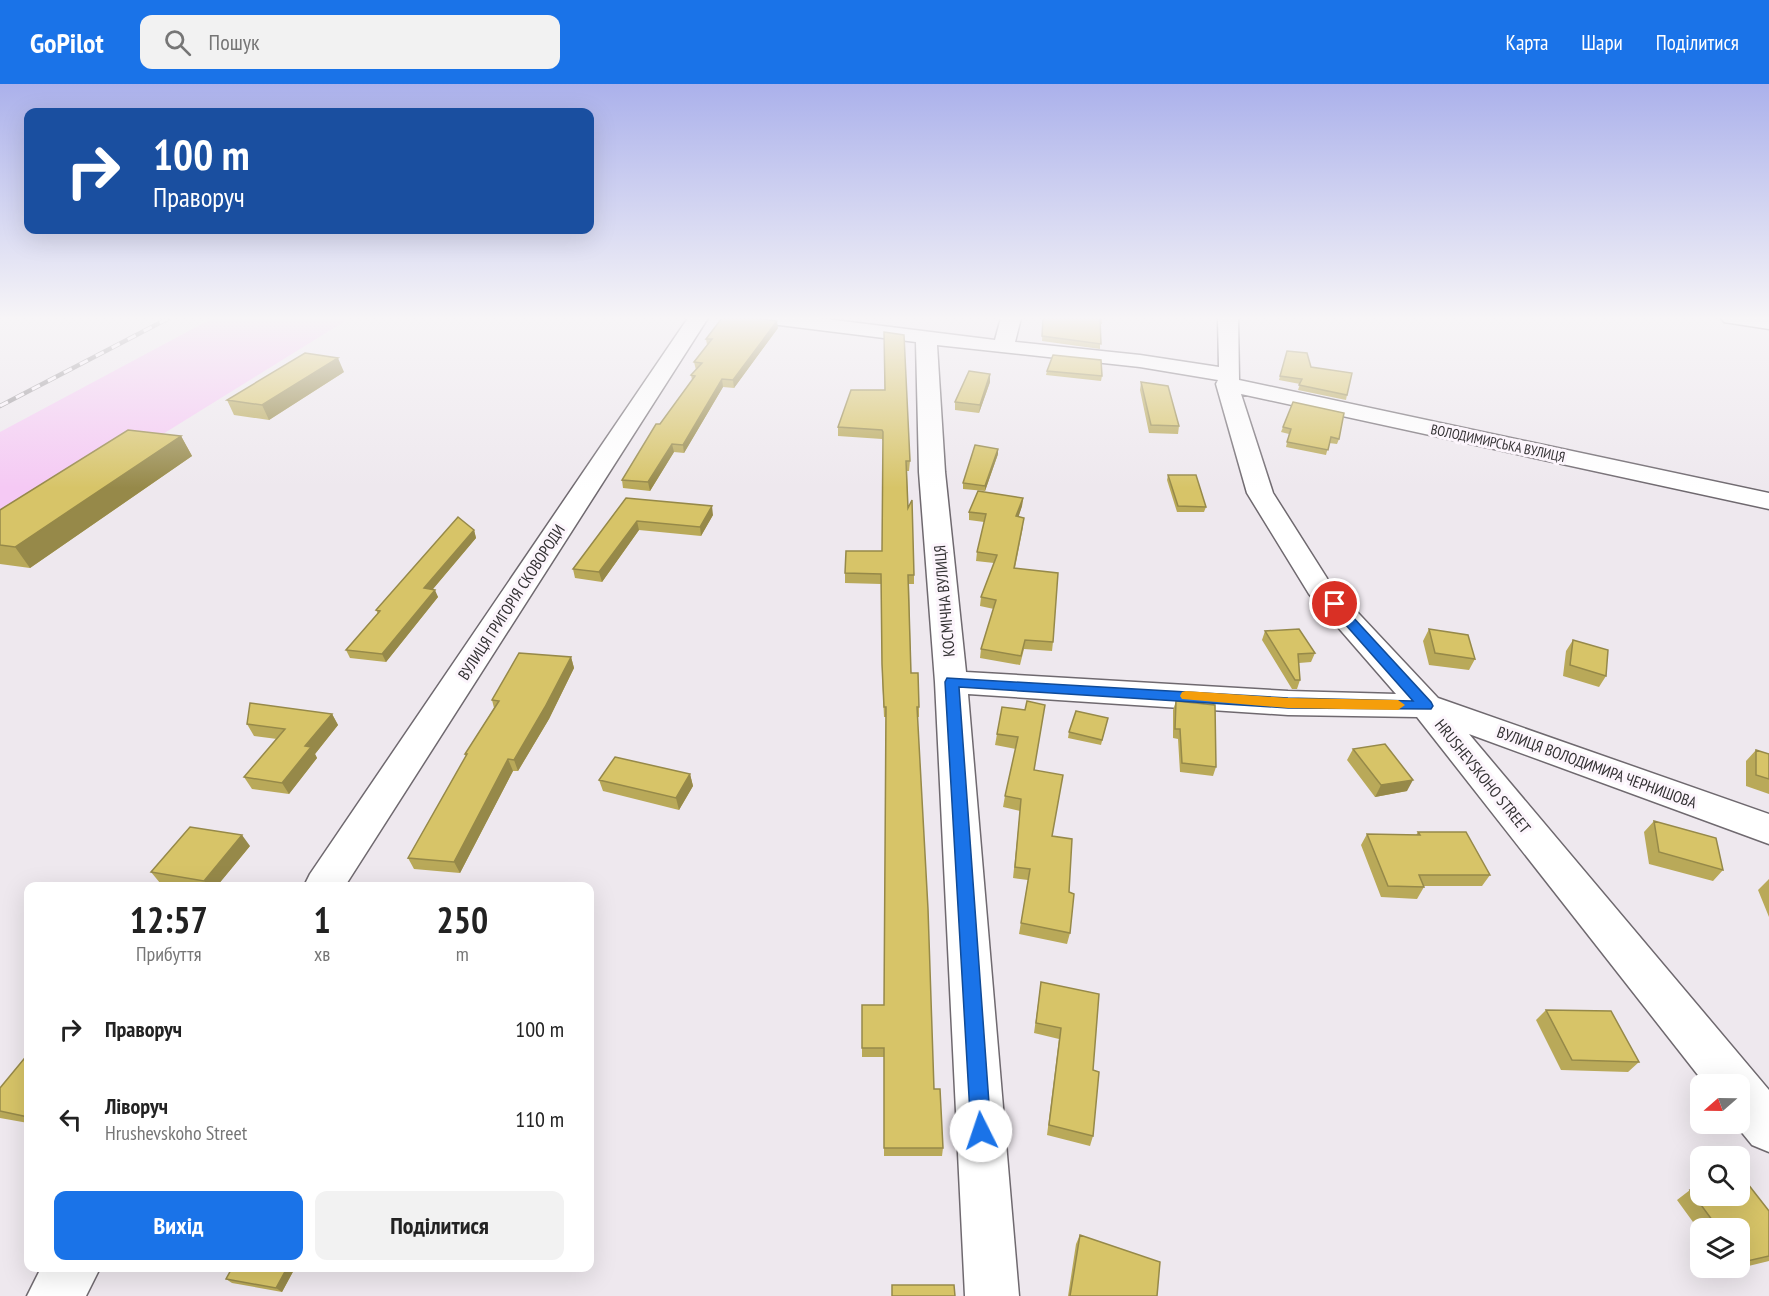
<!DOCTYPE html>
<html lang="uk">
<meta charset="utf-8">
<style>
:root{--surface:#fff;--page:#f2f2f2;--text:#222;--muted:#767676;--accent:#1a73e8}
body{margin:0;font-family:"PT Sans Narrow",sans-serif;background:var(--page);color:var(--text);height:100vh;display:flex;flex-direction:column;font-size:22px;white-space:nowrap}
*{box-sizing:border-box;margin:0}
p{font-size:20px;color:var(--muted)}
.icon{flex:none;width:33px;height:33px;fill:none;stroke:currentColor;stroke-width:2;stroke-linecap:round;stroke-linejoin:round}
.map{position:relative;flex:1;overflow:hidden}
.panel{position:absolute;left:24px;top:798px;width:570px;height:390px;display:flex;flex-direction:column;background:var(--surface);border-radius:12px;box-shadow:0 6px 24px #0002}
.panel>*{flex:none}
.guide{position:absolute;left:24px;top:24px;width:570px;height:126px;border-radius:12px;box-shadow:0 6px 24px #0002;background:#1a4fa0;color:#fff;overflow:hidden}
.needle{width:39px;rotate:250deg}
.controls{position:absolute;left:1690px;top:990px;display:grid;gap:12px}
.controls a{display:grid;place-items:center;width:60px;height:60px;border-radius:12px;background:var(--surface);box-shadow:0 6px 24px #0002;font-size:30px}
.pin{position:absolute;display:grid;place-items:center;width:51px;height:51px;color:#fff;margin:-26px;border:3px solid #fff;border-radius:50%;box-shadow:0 2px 6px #0007}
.me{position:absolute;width:66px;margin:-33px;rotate:356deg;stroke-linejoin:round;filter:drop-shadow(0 0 4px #0008)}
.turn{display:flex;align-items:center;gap:21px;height:126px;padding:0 30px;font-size:27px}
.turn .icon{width:78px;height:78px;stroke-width:2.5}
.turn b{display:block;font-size:42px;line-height:51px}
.eta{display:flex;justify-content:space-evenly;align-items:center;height:102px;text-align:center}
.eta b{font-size:36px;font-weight:700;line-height:42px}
.primary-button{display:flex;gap:12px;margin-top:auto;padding:12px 30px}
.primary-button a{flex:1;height:69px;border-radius:12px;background:var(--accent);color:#fff;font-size:24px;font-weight:700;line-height:69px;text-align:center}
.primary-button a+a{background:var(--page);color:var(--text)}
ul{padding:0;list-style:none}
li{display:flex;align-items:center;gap:18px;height:90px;padding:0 30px}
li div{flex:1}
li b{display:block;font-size:22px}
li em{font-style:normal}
header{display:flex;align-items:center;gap:36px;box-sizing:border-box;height:84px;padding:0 30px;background:var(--accent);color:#fff}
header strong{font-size:28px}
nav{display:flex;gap:33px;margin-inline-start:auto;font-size:21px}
.search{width:420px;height:54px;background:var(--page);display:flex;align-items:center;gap:15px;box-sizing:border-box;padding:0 21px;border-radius:12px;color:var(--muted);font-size:22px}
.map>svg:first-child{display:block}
.green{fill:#f5c9f4}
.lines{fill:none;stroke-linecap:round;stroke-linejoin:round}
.minor-casing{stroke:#6f696f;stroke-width:3}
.minor{fill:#fff;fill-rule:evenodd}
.rail-casing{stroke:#969296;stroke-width:4.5}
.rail{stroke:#fcf5fc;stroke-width:3;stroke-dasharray:9;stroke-linecap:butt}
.wall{fill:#b9a959}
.shaded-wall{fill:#968949}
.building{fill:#d7c468;stroke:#968949;stroke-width:1.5}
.route{fill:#1a73e8;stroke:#114b97;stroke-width:1.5}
.slow{fill:#f59e0b}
.labels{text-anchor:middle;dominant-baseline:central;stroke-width:6;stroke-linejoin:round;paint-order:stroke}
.far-street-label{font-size:14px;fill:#343234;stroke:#fcf5fc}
.street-label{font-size:16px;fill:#343234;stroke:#fcf5fc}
</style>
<header>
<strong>GoPilot</strong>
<div class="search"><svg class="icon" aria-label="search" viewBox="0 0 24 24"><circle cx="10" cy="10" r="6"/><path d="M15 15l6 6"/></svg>Пошук</div>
<nav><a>Карта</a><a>Шари</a><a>Поділитися</a></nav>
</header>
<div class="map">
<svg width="1769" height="1212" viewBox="0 0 1769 1212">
<rect width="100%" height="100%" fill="#eee8ee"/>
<path class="green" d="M 213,234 L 350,234 L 0,451 L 0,348 Z"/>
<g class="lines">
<g class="minor-casing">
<path id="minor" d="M 688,234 L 708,234 L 345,802 L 304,802 L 310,790 Z
M 761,234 L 818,234 L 995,256 L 1001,234 L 1021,234 L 1015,258 L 1140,271 L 1219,283 L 1218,234 L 1238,234 L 1239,296 L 1769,409 L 1769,425 L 1241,310 L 1273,409 L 1330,499 L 1438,614 L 1769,730 L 1769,760 L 1469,650 L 1769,1006 L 1769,1068 L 1752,1061 L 1735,1040 L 1740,1040 L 1740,1000 L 1705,1000 L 1417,633 L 1288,631 L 968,610 L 1019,1212 L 965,1212 L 935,598 L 919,388 L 916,258 L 771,240 L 764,238 ZM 937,261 L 1140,283 L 1218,296 L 1216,300 L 1247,409 L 1309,510 L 1396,610 L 1288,607 L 966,588 L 945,388 Z
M 1721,234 L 1769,234 L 1769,245 L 1724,238 Z
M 41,1184 L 100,1184 L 86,1212 L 27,1212 Z"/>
</g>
<use href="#minor" class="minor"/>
<g class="rail-casing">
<path id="rail" d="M 0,322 L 169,234"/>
</g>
<use href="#rail" class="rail"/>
</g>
<path class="wall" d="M 1043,234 L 1102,234 L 1102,240 L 1100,240 L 1100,265 L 1042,257 Z
M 778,244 L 734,304 L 723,303 L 684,369 L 674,368 L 650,407 L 623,404 L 622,396 L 660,340 L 692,296 L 691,291 L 696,286 L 694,278 L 707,261 L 706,255 Z
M 1287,267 L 1311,283 L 1347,311 L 1346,316 L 1298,306 L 1300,300 L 1279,296 Z
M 1047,287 L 1102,292 L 1101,297 L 1046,291 Z
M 344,288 L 269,336 L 234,331 L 227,316 Z
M 990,298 L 979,329 L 955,326 L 955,318 Z
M 1141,298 L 1179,342 L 1178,350 L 1149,349 L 1140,306 Z
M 885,306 L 910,377 L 909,387 L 907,387 L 908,424 L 914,491 L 914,500 L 909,500 L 911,589 L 919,623 L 919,633 L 917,633 L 934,1005 L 943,1064 L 942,1072 L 884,1072 L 884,973 L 862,973 L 862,921 L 884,921 L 886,633 L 884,633 L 882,590 L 881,500 L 845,499 L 845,489 L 882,467 L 883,357 L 882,355 L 838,352 L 838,343 Z
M 1283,343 L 1339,355 L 1337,360 L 1329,359 L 1326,371 L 1286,363 L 1289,350 L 1281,348 Z
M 181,352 L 192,372 L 30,484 L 0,480 L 0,426 Z
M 998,370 L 985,407 L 963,405 L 963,399 Z
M 1168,391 L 1206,423 L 1204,428 L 1177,428 L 1167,396 Z
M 626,414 L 713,431 L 701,452 L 639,446 L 602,498 L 575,494 L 573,485 Z
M 1023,414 L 1022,422 L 1018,433 L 1023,443 L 1015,484 L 1053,558 L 1052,567 L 1024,565 L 1020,581 L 980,574 L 981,565 L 994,525 L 980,522 L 981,513 L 994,479 L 976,477 L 977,468 L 984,438 L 969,436 L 969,428 Z
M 474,446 L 476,454 L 433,505 L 438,513 L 386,578 L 350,574 L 346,566 L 378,530 L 376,526 Z
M 1429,545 L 1475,575 L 1469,586 L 1429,581 L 1423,557 Z
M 1265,547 L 1315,569 L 1311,578 L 1299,579 L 1300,596 L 1297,605 L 1292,605 L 1262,556 Z
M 1573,556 L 1606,592 L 1599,603 L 1563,592 L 1566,567 Z
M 571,573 L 574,584 L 549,635 L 518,687 L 513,687 L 460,789 L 414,785 L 408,774 L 466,673 L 465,670 L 494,624 L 492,616 Z
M 1176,617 L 1216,683 L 1213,692 L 1180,688 L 1178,655 L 1173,654 L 1173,626 Z
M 1002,623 L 1034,686 L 1052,752 L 1069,808 L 1070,849 L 1067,860 L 1019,850 L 1028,796 L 1013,794 L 1020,727 L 1003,723 L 1005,712 L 1016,665 L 995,661 L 997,650 Z
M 332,630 L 338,641 L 315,670 L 317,674 L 289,710 L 252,705 L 244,693 L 277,655 L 254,652 L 247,640 Z
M 1108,634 L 1101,661 L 1068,654 L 1069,648 Z
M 1353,665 L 1407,707 L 1375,713 L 1347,676 Z
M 1756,666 L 1769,670 L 1769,710 L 1746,702 L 1746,677 Z
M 690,690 L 693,702 L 679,726 L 603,707 L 599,696 Z
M 1654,737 L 1723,786 L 1713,797 L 1649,780 L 1644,748 Z
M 1418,748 L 1490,791 L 1482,802 L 1424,802 L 1424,803 L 1417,815 L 1381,813 L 1361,761 L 1367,750 L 1416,751 Z
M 250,762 L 217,802 L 180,802 L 160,799 L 151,788 Z
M 1769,795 L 1769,833 L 1758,806 Z
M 1041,898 L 1093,986 L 1093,1052 L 1090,1062 L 1047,1051 L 1059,955 L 1034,949 Z
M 1546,926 L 1639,978 L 1628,988 L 1561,986 L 1536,936 Z
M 28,970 L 28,1039 L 0,1034 L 0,1004 Z
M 1690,1106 L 1769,1127 L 1769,1177 L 1728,1187 L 1726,1184 L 1740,1184 L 1740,1144 L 1701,1144 L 1701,1149 L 1677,1116 Z
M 1080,1151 L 1157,1212 L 1068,1212 L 1076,1160 Z
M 232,1184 L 295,1184 L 282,1208 L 232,1199 L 226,1195 Z"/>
<path class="shaded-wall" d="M 777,237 L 778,244 L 734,304 L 733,296 Z
M 338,274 L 344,288 L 269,336 L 262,321 Z
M 990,290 L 990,298 L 979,329 L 980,321 Z
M 722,295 L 723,303 L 684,369 L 683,361 Z
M 181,352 L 192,372 L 30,484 L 15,463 Z
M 672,360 L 674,368 L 650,407 L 648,398 Z
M 998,365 L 998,370 L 985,407 L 985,402 Z
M 1023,414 L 1022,422 L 1016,441 L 1016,432 Z
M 712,422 L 713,431 L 701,452 L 700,443 Z
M 637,437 L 639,446 L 602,498 L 599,488 Z
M 474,446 L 476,454 L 427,512 L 424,504 Z
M 435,506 L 438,513 L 386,578 L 382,570 Z
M 571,573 L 574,584 L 549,635 L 518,687 L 514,676 Z
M 332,630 L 338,641 L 315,670 L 317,674 L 289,710 L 282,699 L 305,662 Z
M 508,675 L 513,687 L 460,789 L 454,778 Z
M 690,690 L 693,702 L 679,726 L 676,714 Z
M 1413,696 L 1407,707 L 1375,713 L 1381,701 Z
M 242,751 L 250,762 L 217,802 L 209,802 L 204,797 Z
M 287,1184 L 295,1184 L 282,1208 L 276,1204 Z"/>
<path class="building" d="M 722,234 L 755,234 L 777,237 L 733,296 L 722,295 L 683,361 L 672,360 L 648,398 L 622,396 L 656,340 L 660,340 L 695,292 L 691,291 L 702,279 L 694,278 L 712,255 L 706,255 Z
M 1043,234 L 1102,234 L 1102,235 L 1100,235 L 1101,260 L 1042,252 Z
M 884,248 L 904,251 L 910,377 L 906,377 L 908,424 L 912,416 L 914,491 L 908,491 L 911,589 L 918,589 L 919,623 L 917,623 L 928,825 L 934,1005 L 940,1005 L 943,1064 L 884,1064 L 884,964 L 862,964 L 862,921 L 884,921 L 886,623 L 884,623 L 882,580 L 881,490 L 845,489 L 846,467 L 882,467 L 883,348 L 882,346 L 838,343 L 851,306 L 885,306 Z
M 1287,267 L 1307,269 L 1311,283 L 1352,289 L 1347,311 L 1299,301 L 1302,295 L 1280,292 Z
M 305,269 L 338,274 L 262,321 L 227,316 Z
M 1053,271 L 1101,276 L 1102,292 L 1047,287 Z
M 969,287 L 990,290 L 980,321 L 955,318 Z
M 1141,298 L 1168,302 L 1179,342 L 1151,341 Z
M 1293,318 L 1344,329 L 1339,355 L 1331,353 L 1328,366 L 1287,358 L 1291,345 L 1283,343 Z
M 128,346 L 181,352 L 15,463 L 0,461 L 0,426 Z
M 975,361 L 998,365 L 985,402 L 963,399 Z
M 1168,391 L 1196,391 L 1206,423 L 1178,422 Z
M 978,407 L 1023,414 L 1016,432 L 1024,434 L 1014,484 L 1058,489 L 1053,558 L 1025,556 L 1021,572 L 981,565 L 996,516 L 981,513 L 997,471 L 977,468 L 986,430 L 969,428 Z
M 626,414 L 712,422 L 700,443 L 637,437 L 599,488 L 573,485 Z
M 458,433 L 474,446 L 424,504 L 435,506 L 382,570 L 346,566 L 380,527 L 376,526 Z
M 1299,545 L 1315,569 L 1298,570 L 1300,596 L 1295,596 L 1265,547 Z
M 1429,545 L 1468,551 L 1475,575 L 1435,569 Z
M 1573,556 L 1608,566 L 1606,592 L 1570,581 Z
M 519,569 L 571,573 L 545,623 L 514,676 L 508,675 L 454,778 L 408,774 L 467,670 L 465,670 L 499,617 L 492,616 Z
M 1027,617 L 1045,621 L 1034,686 L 1063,691 L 1052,752 L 1072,755 L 1069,808 L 1074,810 L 1070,849 L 1021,839 L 1030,785 L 1015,783 L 1021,715 L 1005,712 L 1018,653 L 997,650 L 1002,623 L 1025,626 Z
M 1176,617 L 1215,621 L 1216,683 L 1182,679 L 1180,645 L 1175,645 Z
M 250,619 L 332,630 L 305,662 L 311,663 L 282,699 L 244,693 L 285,645 L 247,640 Z
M 1076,627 L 1108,634 L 1102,656 L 1069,648 Z
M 1385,660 L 1413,696 L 1381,701 L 1353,665 Z
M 1756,666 L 1769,670 L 1769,695 L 1756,691 Z
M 615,673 L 690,690 L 676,714 L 599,696 Z
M 1654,737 L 1716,754 L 1723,786 L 1659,768 Z
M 190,743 L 242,751 L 204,797 L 151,788 Z
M 1418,748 L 1466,748 L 1490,791 L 1419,791 L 1424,803 L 1388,802 L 1367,750 L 1420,751 Z
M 1041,898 L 1099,910 L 1093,986 L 1099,988 L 1093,1052 L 1049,1041 L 1061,944 L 1036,939 Z
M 1546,926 L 1611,927 L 1639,978 L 1572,976 Z
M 28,970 L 28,1033 L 0,1027 L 0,1004 Z
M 1744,1095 L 1769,1127 L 1769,1172 L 1743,1178 L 1740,1174 L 1740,1144 L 1718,1144 L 1690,1106 L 1701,1104 L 1701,1112 L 1740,1112 L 1740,1096 Z
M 1080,1151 L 1160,1178 L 1157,1212 L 1070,1212 Z
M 232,1184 L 287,1184 L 276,1204 L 226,1195 Z
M 892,1201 L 954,1201 L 955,1212 L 892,1212 Z"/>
<linearGradient id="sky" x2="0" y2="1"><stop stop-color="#abb1eb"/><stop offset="0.58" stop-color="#f7f5f7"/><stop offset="1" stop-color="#f7f5f7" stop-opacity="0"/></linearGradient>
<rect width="1769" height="404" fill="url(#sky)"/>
<path class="route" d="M 1335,517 L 1339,518 L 1431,618 L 1433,622 L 1431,625 L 1288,624 L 959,603 L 991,1047 L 988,1054 L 981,1057 L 974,1054 L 971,1047 L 945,598 L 947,594 L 1288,614 L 1413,617 L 1330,523 L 1329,520 Z"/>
<path class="slow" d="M 1186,607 L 1288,614 L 1398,616 L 1405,621 L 1398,626 L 1288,624 L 1182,615 L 1180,612 L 1182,608 Z"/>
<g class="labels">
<g class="far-street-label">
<text transform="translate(1498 359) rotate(12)">ВОЛОДИМИРСЬКА ВУЛИЦЯ</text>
</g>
<g class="street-label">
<text transform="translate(944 517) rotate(-95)">КОСМІЧНА ВУЛИЦЯ</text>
<text transform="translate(511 518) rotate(-57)">ВУЛИЦЯ ГРИГОРІЯ СКОВОРОДИ</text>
<text transform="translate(1597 683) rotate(20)">ВУЛИЦЯ ВОЛОДИМИРА ЧЕРНИШОВА</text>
<text transform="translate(1483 692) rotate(51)">HRUSHEVSKOHO STREET</text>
</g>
</g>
</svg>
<div class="controls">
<a><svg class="needle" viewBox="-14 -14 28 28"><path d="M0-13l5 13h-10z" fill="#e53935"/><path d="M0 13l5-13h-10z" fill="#767676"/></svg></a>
<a><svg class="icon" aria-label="search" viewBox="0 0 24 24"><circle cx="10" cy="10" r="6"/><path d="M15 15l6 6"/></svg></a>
<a><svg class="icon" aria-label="layers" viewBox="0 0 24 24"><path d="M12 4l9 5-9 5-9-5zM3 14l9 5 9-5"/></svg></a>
</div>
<div class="pin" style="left:1335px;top:520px;background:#d93025"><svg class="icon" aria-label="arrive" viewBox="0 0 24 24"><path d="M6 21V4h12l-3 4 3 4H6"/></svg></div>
<svg class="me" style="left:981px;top:1047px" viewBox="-20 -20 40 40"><circle r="19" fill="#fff"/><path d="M0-13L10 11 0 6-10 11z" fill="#1a73e8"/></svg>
<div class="guide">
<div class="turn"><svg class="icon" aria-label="right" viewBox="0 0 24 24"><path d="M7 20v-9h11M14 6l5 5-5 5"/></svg><div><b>100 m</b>Праворуч</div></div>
</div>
<section class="panel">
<div class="eta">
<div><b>12:57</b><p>Прибуття</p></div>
<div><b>1</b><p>хв</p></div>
<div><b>250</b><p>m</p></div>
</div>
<ul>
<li><svg class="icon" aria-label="right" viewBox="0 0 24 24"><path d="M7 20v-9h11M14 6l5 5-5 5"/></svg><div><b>Праворуч</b></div><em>100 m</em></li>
<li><svg class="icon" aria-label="left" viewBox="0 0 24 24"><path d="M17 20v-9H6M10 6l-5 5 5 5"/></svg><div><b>Ліворуч</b><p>Hrushevskoho Street</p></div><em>110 m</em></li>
</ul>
<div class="primary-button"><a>Вихід</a><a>Поділитися</a></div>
</section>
</div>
